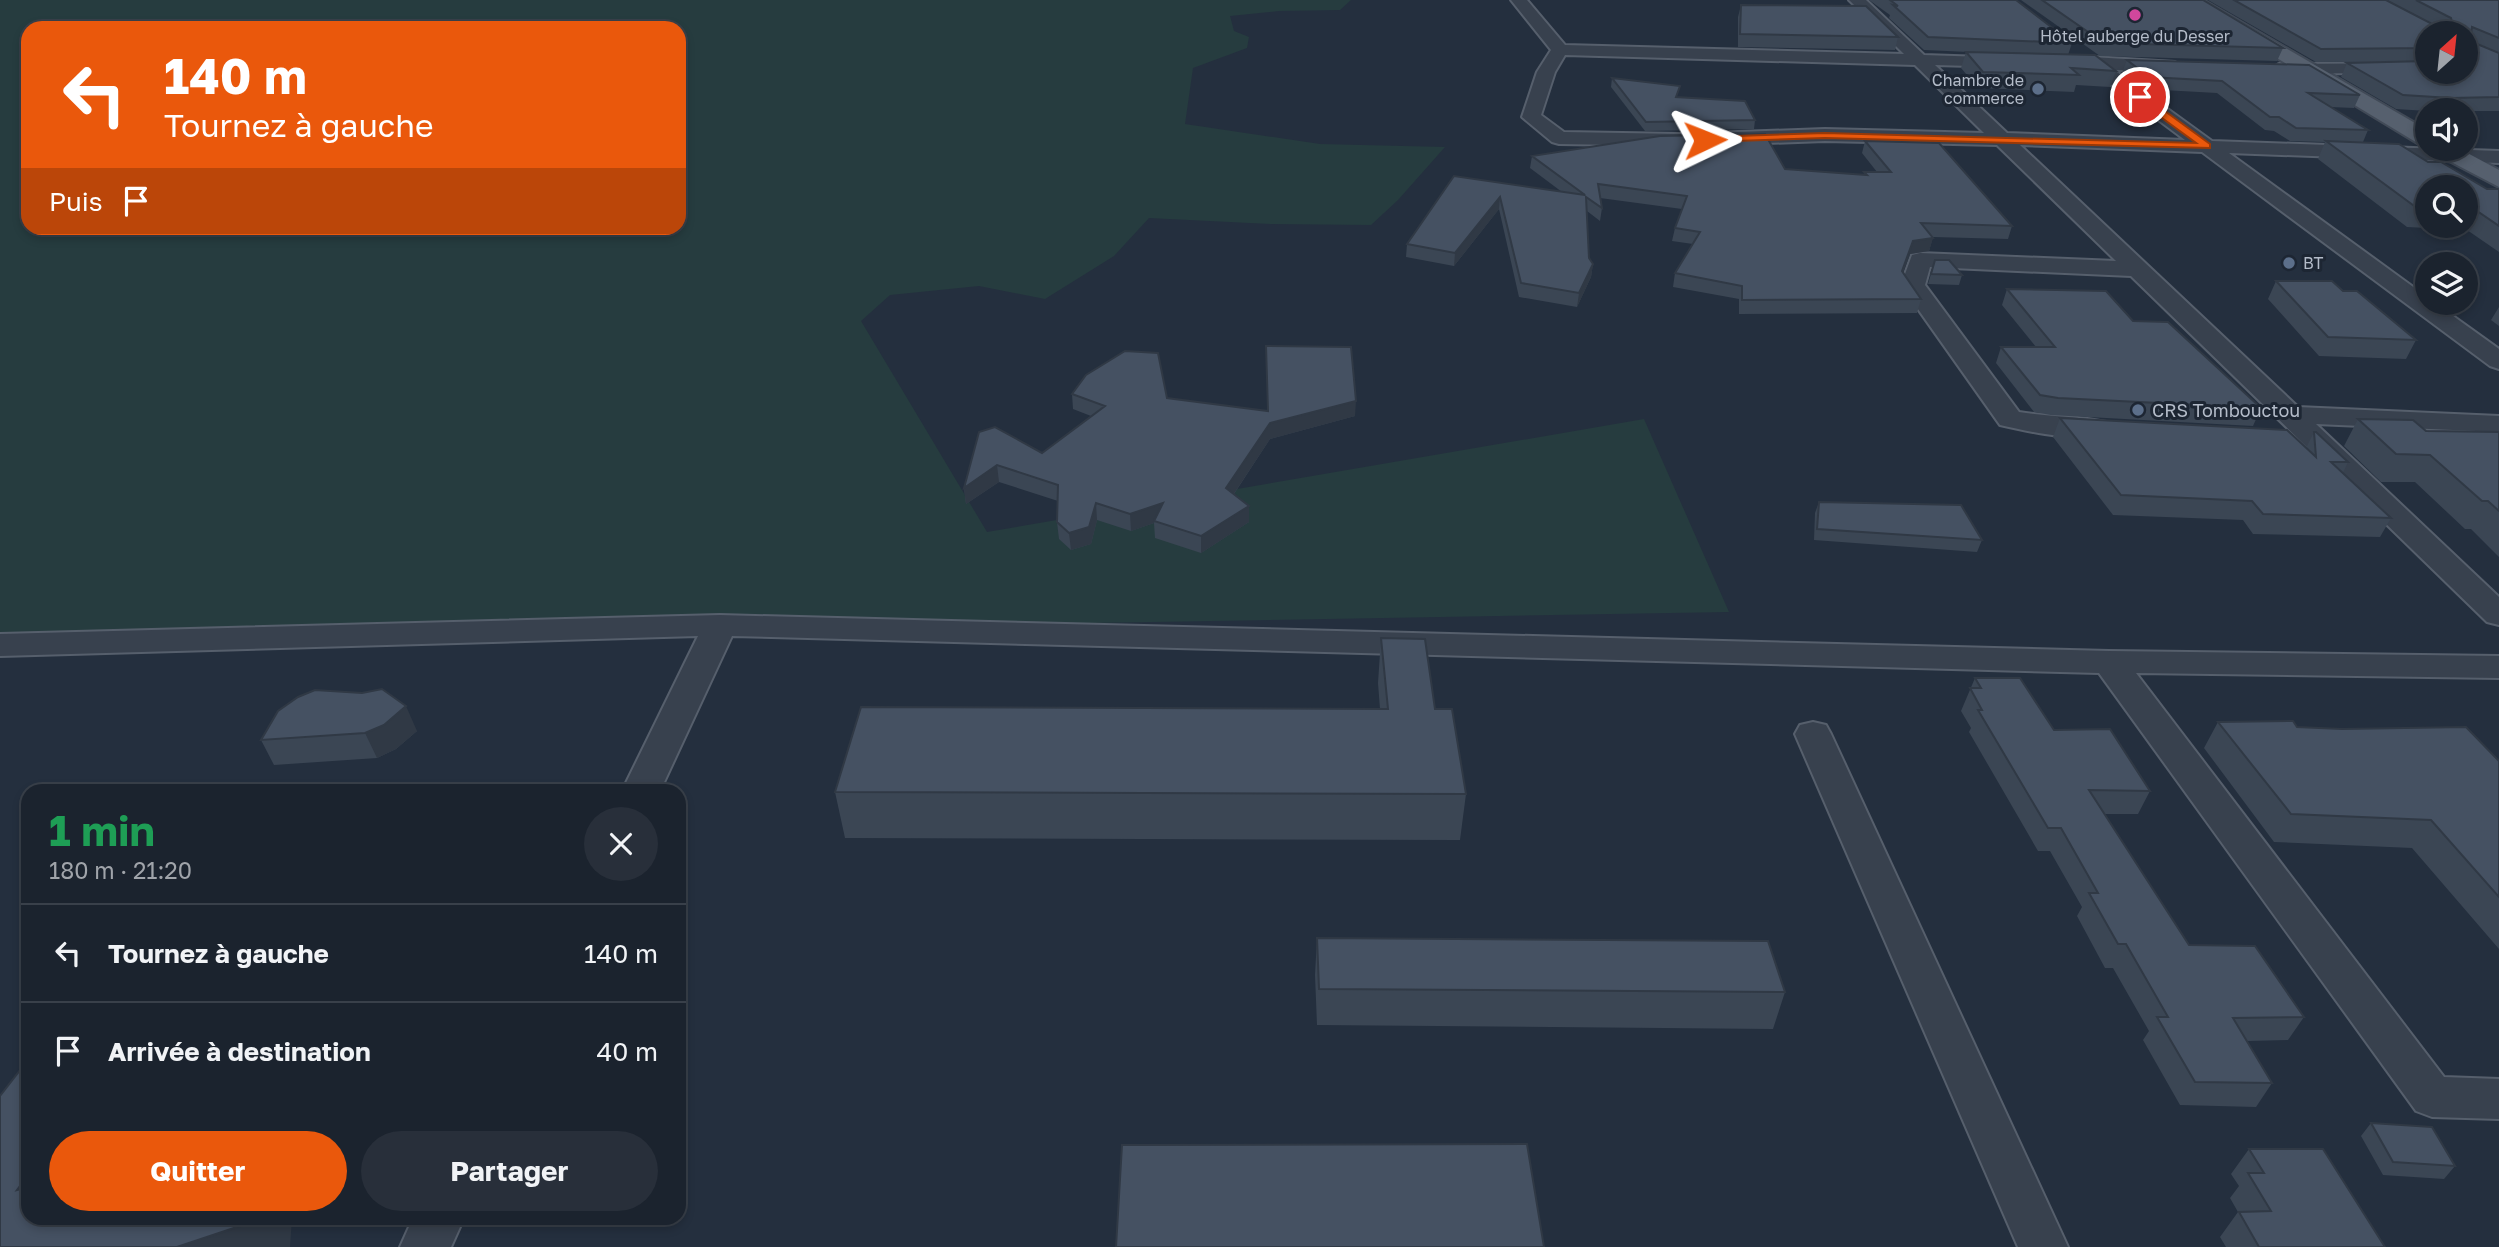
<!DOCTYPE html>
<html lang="fr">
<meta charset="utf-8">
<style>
:root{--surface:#1b232e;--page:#282f3a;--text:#f1f3f6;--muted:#a0a4aa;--line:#39404a;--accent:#ea580c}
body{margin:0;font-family:"Golos Text",sans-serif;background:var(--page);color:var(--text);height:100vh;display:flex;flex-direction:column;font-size:26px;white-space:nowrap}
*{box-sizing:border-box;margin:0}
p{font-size:23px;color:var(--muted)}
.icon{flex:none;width:38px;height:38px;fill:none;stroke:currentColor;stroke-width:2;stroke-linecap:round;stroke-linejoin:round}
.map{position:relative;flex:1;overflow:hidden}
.sheet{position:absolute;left:21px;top:784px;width:665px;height:441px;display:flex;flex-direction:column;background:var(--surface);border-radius:21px;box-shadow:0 4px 10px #0003,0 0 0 2px var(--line)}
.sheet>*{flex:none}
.guide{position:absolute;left:21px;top:21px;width:665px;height:214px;border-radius:21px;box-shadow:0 4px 10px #0003,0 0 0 2px var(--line);background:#ea580c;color:#fff;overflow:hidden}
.needle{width:46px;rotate:27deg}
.buttons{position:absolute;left:2415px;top:21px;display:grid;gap:14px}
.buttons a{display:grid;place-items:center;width:63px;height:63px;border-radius:50%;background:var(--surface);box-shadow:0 4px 10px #0003,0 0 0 2px var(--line);font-size:35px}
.pin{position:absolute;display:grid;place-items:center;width:60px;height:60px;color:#fff;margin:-30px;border:4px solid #fff;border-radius:50%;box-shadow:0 2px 7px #0007}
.me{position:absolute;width:77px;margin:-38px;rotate:88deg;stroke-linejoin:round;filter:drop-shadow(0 0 5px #0008)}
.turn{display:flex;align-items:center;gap:24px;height:147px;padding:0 28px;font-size:32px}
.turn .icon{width:91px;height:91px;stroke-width:2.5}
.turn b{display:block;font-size:49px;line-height:60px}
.then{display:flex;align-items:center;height:66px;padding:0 28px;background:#0003;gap:14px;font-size:26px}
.round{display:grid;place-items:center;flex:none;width:74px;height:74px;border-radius:37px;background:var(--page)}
.head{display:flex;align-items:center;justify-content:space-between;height:119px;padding:0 28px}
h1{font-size:42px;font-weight:700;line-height:52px;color:#1e9e55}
.primary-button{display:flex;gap:14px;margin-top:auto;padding:14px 28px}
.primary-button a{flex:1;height:80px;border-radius:42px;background:var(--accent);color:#fff;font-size:28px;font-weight:700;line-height:80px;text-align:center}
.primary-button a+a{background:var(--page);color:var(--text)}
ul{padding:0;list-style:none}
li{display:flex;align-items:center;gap:21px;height:98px;padding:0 28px;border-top:2px solid var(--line)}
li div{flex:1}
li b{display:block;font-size:26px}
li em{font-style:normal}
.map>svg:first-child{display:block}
.green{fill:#263c3f;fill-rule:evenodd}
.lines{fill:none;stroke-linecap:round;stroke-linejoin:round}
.street-casing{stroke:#565f6c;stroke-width:4}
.primary-casing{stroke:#414a57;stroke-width:4}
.street{fill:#38414e;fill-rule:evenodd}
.primary{fill:#56606e;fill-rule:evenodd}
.wall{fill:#3b4654;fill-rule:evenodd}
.shaded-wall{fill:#303945}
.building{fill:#455162;stroke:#303945;stroke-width:2}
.route{fill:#ea580c;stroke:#983908;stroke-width:2}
.hotel-dot{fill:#d1479c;stroke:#1d2633;stroke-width:2.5}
.service-dot{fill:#5c6f8a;stroke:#1d2633;stroke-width:2.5}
.labels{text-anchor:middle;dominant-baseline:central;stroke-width:6;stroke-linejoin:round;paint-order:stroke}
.far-poi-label{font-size:16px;fill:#b4bcc9;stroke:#1d2633}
.poi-label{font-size:18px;fill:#b4bcc9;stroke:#1d2633;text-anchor:start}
</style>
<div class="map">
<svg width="2499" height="1247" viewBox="0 0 2499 1247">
<rect width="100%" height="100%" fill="#242f3e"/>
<path class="green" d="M 0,0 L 1351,0 L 1340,10 L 1279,11 L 1230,16 L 1234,31 L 1249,37 L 1247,48 L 1193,68 L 1185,124 L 1320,144 L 1445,147 L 1398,200 L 1371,225 L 1270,224 L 1149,218 L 1114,256 L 1045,299 L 979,286 L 890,295 L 861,321 L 987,532 L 1644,419 L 1729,612 L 0,642 ZM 28,28 L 679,28 L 679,228 L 28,228 Z"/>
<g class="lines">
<g class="street-casing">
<path id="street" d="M 1511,0 L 1527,0 L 1565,45 L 1904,54 L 1849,0 L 1866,0 L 1924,55 L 2014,58 L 2017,62 L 2008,67 L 1935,65 L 2007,133 L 2185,140 L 2090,69 L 2062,68 L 2053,63 L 2062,58 L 2092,57 L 2175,62 L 2178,66 L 2169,71 L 2114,70 L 2212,141 L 2499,151 L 2499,163 L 2229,153 L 2427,297 L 2427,303 L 2435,303 L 2499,349 L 2499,369 L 2490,366 L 2202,152 L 2020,145 L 2298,407 L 2499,416 L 2499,432 L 2316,424 L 2499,597 L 2499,625 L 2487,622 L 2131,276 L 1930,267 L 1925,285 L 2019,412 C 2049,417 2081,416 2111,423 L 2115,429 L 2111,435 C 2080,443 2031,432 2000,425 L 1901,285 L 1912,255 L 1920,253 L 2116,261 L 1997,145 L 1825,141 L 1681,146 L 1559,144 L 1552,142 L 1522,117 L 1537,72 L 1551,50 ZM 1565,55 L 1915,65 L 1984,133 L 1825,129 L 1681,134 L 1564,132 L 1541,115 L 1555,72 Z
M 2427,63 L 2427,72 L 2433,72 L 2279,74 L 2270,69 L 2279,64 Z
M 720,615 L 2109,651 L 2499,656 L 2499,678 L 2136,673 L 2444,1077 L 2499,1079 L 2499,1119 L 2432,1117 L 2416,1111 L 2099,673 L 732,636 L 660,791 L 622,791 L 698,636 L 0,656 L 0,634 Z
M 1813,722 L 1826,725 L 1831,734 L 2068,1247 L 2018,1247 L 1795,734 L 1800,725 Z
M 413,1218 L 464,1218 L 451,1247 L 400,1247 Z"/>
</g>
<g class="primary-casing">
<path id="primary" d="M 2181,0 L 2203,0 L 2427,130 L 2427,146 L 2419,144 Z
M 2432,149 L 2460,149 L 2499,170 L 2499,187 L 2436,154 Z"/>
</g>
<use href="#street" class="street"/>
<use href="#primary" class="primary"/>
</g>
<path class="wall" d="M 1869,0 L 2016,0 L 2072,43 L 2068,55 L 2116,71 L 2110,87 L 2076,85 L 2074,92 L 1978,88 L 1961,68 L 1966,52 L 1969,52 L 1924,50 L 1889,18 L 1890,15 Z
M 2021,0 L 2203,0 L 2283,48 L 2277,61 L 2100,56 Z
M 2208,0 L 2386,0 L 2432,24 L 2433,24 L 2387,0 L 2499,0 L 2499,111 L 2427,111 L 2396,109 L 2341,77 L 2347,63 L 2466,72 L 2427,33 L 2427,61 L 2316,62 Z
M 1741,5 L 1898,37 L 1895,50 L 1738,47 L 1738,17 Z
M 2127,60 L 2360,95 L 2354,108 L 2330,107 L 2368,130 L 2363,142 L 2428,162 L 2487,189 L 2499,189 L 2499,252 L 2467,230 L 2407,227 L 2318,159 L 2325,142 L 2290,141 L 2274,131 L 2265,130 L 2217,93 L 2145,89 L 2122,73 ZM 2427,187 L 2466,187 L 2466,226 L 2427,226 Z
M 1612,78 L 1755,120 L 1754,129 L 1645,131 L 1611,87 Z
M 1865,141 L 2012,226 L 2008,239 L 1933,237 L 1929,251 L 1910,254 L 1903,272 L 1921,299 L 1917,313 L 1739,314 L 1739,299 L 1673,287 L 1675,273 L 1693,244 L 1672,241 L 1675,228 L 1682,209 L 1600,198 L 1602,208 L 1600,221 L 1587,211 L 1589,258 L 1593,264 L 1591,277 L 1577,307 L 1519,297 L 1499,209 L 1454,266 L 1406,257 L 1407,244 L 1454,176 L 1562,192 L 1530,168 L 1532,156 L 1785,169 L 1864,175 L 1864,172 L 1877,172 L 1862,153 Z
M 1935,260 L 1962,275 L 1959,285 L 1928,284 Z
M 2276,281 L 2343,291 L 2416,340 L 2406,359 L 2319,356 L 2268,299 Z
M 2007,289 L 2133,321 L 2261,408 L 2253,426 L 2051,415 L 2034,412 L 1996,363 L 2001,347 L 2036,347 L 2002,305 Z
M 2499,307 L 2499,326 L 2491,320 Z
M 1266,361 L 1355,416 L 1270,439 L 1234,494 L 1249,522 L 1201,553 L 1155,538 L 1154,523 L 1131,531 L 1097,520 L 1091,544 L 1071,550 L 1059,539 L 1057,522 L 1058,501 L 999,482 L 966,504 L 964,488 L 979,432 L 1042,453 L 1091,416 L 1073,409 L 1072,394 L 1167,398 L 1268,411 Z
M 2060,418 L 2306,448 L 2314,432 L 2348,462 L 2343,473 L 2391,518 L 2380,537 L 2253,534 L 2243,520 L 2113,515 L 2053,437 Z
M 2358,419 L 2426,431 L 2499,432 L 2499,557 L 2471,529 L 2465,529 L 2415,482 L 2381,482 L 2344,446 Z
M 1819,502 L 1982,540 L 1977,552 L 1814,540 L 1815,513 Z
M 1381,638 L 1435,709 L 1466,794 L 1460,840 L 845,838 L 835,792 L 1380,709 L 1378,683 Z
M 1975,678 L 2150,791 L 2138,814 L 2104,814 L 2189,945 L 2304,1017 L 2288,1040 L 2247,1041 L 2272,1083 L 2256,1107 L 2180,1105 L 2143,1040 L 2149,1031 L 2113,968 L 2105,968 L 2077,916 L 2082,907 L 2050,851 L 2038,851 L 1969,732 L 1971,728 L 1961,711 Z
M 278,711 L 417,731 L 396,749 L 377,758 L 274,765 L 261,740 Z
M 2218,722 L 2297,727 L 2499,761 L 2499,949 L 2412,848 L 2274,842 L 2204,748 Z
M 1317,938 L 1785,992 L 1773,1029 L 1317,1025 L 1315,975 Z
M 2371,1123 L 2455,1166 L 2444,1179 L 2383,1175 L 2361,1136 Z
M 2249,1149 L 2385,1247 L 2226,1247 L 2220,1237 L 2238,1212 L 2230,1198 L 2239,1186 L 2231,1174 Z"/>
<path class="shaded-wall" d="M 1500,197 L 1499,209 L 1454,266 L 1455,253 Z
M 1933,238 L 1929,251 L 1910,254 L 1899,284 L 1913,241 Z
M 1593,264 L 1591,277 L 1577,307 L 1579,293 Z
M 1356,401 L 1355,416 L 1270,439 L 1227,504 L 1226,488 L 1270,423 Z
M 997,465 L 999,482 L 966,504 L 964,488 Z
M 1096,503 L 1097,520 L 1091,544 L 1071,550 L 1069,533 Z
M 1163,503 L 1154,523 L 1131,531 L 1130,514 Z
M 1249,506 L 1249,522 L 1201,553 L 1201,536 Z
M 406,706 L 417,731 L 396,749 L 377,758 L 365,733 Z
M 28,1175 L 28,1203 L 17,1190 Z
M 264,1218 L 292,1218 L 290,1247 L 177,1247 Z"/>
<path class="building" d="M 1890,0 L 2016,0 L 2072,43 L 1928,37 L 1893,5 L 1898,6 Z
M 2042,0 L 2203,0 L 2283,48 L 2104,43 Z
M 2234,0 L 2386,0 L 2432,24 L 2452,22 L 2451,18 L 2416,0 L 2499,0 L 2499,38 L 2472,27 L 2470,41 L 2499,53 L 2499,97 L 2451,98 L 2403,95 L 2347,63 L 2427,61 L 2427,72 L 2466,72 L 2466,33 L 2427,33 L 2427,48 L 2321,49 Z
M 1741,5 L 1866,6 L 1898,37 L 1740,34 Z
M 1966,52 L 2095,55 L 2116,71 L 2071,68 L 2079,75 L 1983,72 Z
M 2127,60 L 2309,65 L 2360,95 L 2308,93 L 2368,130 L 2296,128 L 2279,117 L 2270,117 L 2222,81 L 2149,77 Z
M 1612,78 L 1680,86 L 1676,97 L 1745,101 L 1755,120 L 1646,122 Z
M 1765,134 L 1785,169 L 1867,175 L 1864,172 L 1891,172 L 1865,141 L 1939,143 L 2012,226 L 1921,223 L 1933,238 L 1913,241 L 1902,271 L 1921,299 L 1742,300 L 1742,286 L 1675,273 L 1700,232 L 1675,228 L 1687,196 L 1598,184 L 1602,208 L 1586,197 L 1589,258 L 1593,264 L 1579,293 L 1521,283 L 1500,197 L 1455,253 L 1407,244 L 1454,176 L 1585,195 L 1532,156 L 1660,136 Z
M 2326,141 L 2399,144 L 2428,162 L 2441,162 L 2487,189 L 2499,189 L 2499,226 L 2477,211 L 2466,210 L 2466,187 L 2427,187 L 2427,209 L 2417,208 Z
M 1935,260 L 1949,260 L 1962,275 L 1931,274 Z
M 2276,281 L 2332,281 L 2343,291 L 2357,291 L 2416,340 L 2328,337 Z
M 2007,289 L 2106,291 L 2133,321 L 2168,322 L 2261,408 L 2058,398 L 2040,395 L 2001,347 L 2055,347 Z
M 1266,346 L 1351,347 L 1356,401 L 1270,423 L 1226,488 L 1249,506 L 1201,536 L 1154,521 L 1163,503 L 1130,514 L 1096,503 L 1089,527 L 1069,533 L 1057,522 L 1058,485 L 997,465 L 964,488 L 979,432 L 995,427 L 1042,453 L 1105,406 L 1072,394 L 1086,375 L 1125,351 L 1158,353 L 1167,398 L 1268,411 Z
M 2060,418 L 2287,430 L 2316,457 L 2314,432 L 2316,432 L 2348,462 L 2331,462 L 2391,518 L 2263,514 L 2252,501 L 2121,495 Z
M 2358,419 L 2413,420 L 2426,431 L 2499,432 L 2499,511 L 2488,501 L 2482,501 L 2430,455 L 2396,454 Z
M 1819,502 L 1961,505 L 1982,540 L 1817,529 Z
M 1381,638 L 1425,639 L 1435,709 L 1452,709 L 1466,794 L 835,792 L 861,707 L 1388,709 Z
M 1975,678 L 2020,678 L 2054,730 L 2110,729 L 2150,791 L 2089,790 L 2189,945 L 2255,946 L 2304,1017 L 2233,1018 L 2272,1083 L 2195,1082 L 2157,1017 L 2168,1017 L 2126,944 L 2118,944 L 2089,893 L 2098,893 L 2061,828 L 2048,828 L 1978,710 L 1982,710 L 1970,688 L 1981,688 Z
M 382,689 L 406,706 L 384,725 L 365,733 L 261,740 L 278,711 L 298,697 L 315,690 L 362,693 Z
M 2293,721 L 2297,727 L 2342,729 L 2466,727 L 2499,761 L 2499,897 L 2431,820 L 2291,814 L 2218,722 Z
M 1317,938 L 1768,941 L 1785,992 L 1319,989 Z
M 28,1060 L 28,1175 L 17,1190 L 28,1187 L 28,1218 L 264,1218 L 177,1247 L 0,1247 L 0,1096 Z
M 2371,1123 L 2432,1127 L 2455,1166 L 2393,1162 Z
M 1527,1144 L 1544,1247 L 1116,1247 L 1122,1145 Z
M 2249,1149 L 2323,1149 L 2385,1247 L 2259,1247 L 2239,1212 L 2271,1211 L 2248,1173 L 2264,1173 Z"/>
<path class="route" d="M 2136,95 L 2143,95 L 2210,144 L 2210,148 L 1825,138 L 1705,142 L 1700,140 L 1705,137 L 1825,133 L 2196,143 L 2136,99 Z"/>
<circle class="hotel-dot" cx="2135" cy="15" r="7"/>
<g class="service-dot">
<circle cx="2038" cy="89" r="7"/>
<circle cx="2289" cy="263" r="7"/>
<circle cx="2138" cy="410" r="7"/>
</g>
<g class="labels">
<g class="far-poi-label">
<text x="2135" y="36">Hôtel auberge du Desser</text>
<text x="2024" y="80" text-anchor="end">Chambre de<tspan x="2024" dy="18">commerce</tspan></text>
<text x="2303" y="263" text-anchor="start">BT</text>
</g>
<g class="poi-label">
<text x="2152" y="410">CRS Tombouctou</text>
</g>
</g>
</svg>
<div class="buttons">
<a><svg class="needle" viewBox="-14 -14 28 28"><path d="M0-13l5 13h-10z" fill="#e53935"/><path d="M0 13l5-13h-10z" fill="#a0a4aa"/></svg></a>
<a><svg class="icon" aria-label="sound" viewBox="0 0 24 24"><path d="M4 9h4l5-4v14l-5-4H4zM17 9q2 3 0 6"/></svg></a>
<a><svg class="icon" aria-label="search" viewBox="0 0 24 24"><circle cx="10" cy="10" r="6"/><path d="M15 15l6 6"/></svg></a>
<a><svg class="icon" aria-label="layers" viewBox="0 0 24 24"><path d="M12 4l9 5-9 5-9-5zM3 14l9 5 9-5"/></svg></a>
</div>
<div class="pin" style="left:2140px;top:97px;background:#d93025"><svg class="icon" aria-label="arrive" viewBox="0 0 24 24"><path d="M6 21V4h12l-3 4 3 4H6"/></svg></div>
<svg class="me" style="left:1705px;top:140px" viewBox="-20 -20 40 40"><path d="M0-17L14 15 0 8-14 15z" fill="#ea580c" stroke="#fff" stroke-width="4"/></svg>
<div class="guide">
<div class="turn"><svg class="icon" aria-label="left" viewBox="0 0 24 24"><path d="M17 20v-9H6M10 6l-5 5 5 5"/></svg><div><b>140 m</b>Tournez à gauche</div></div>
<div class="then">Puis<svg class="icon" aria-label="arrive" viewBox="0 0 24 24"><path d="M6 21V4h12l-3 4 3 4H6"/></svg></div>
</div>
<section class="sheet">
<div class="head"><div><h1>1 min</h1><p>180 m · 21:20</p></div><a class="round"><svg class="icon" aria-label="close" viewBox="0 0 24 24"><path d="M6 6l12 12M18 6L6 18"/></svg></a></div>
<ul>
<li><svg class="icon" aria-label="left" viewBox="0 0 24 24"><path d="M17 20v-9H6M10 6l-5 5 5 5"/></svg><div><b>Tournez à gauche</b></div><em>140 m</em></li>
<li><svg class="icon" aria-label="arrive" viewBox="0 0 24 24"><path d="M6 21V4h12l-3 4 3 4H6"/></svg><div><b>Arrivée à destination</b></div><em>40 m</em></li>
</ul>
<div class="primary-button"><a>Quitter</a><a>Partager</a></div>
</section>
</div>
